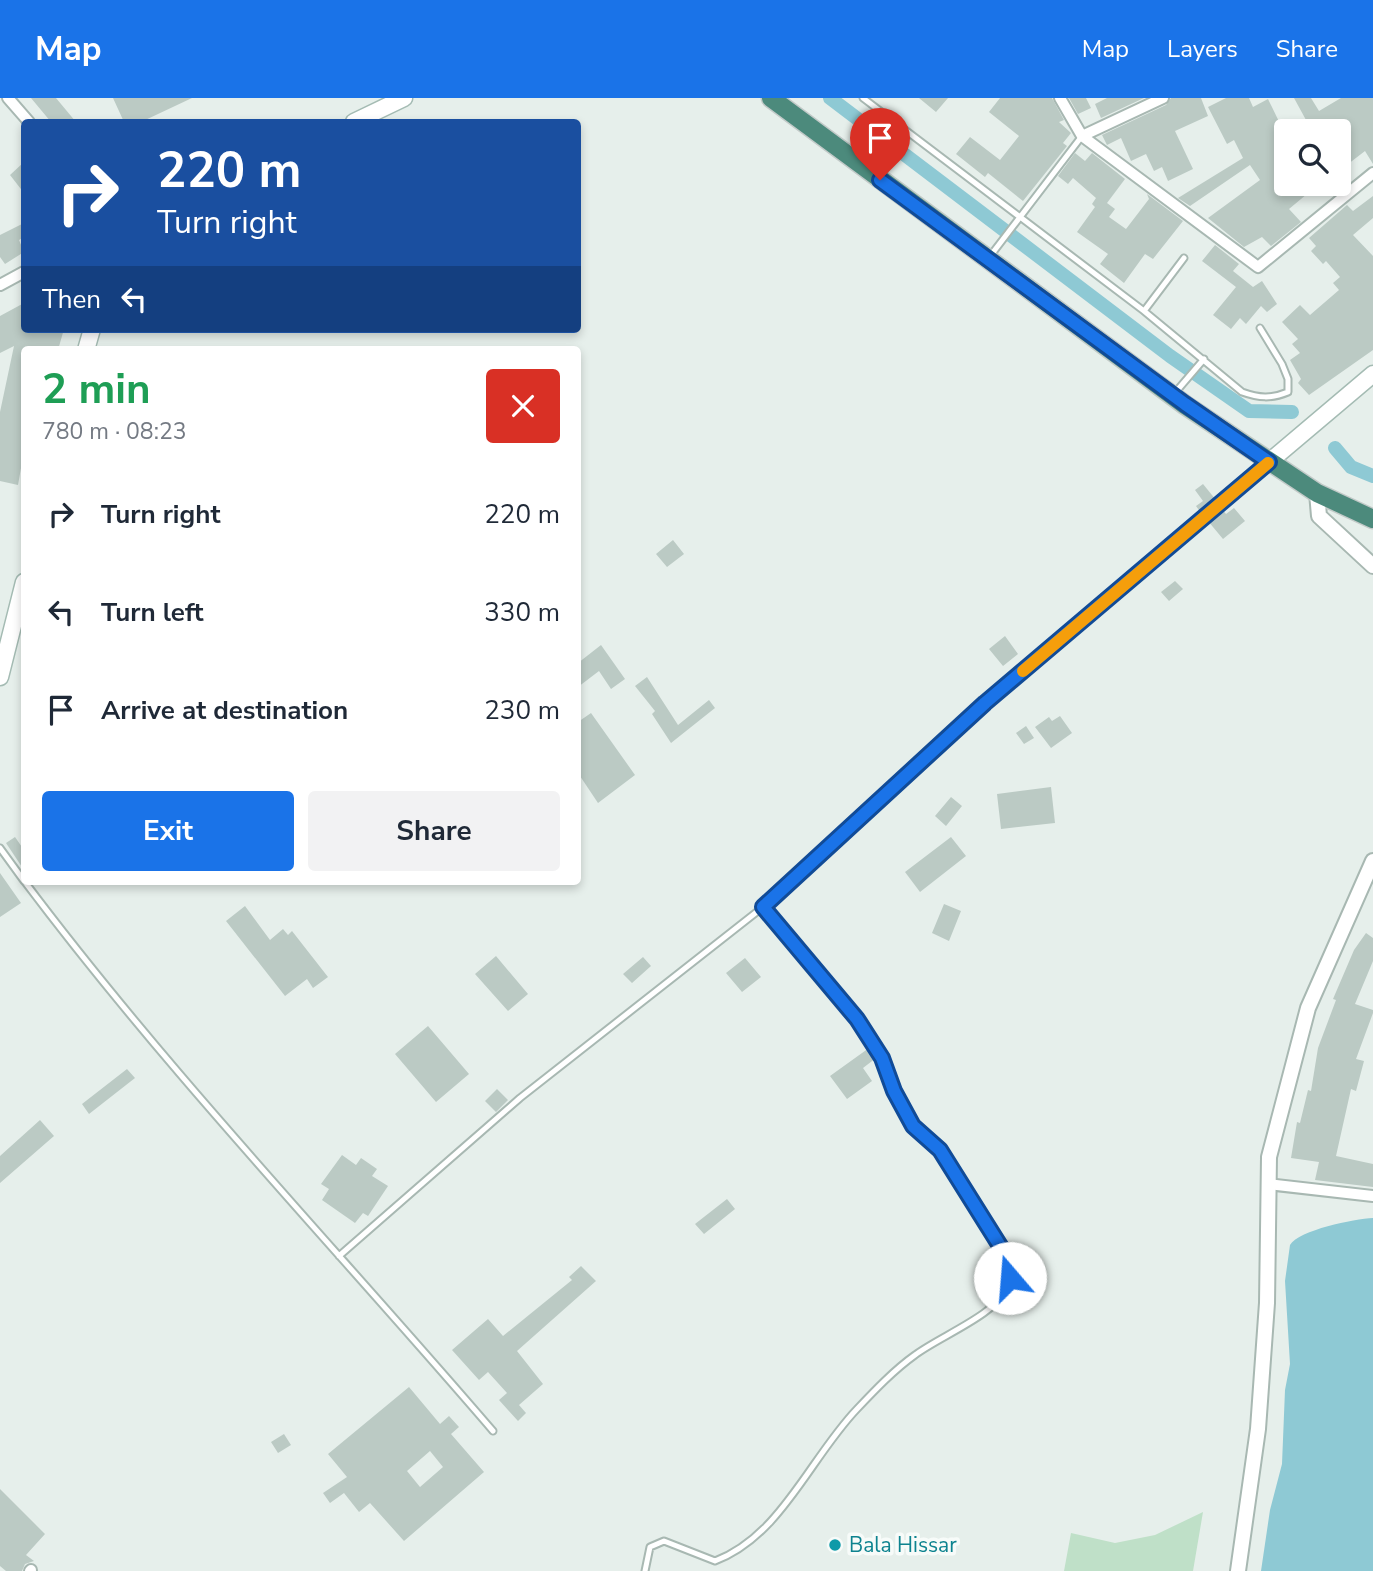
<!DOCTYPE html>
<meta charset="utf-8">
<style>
:root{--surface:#fff;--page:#f2f2f3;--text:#1f2937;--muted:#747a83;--accent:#1a73e8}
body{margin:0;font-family:"Nunito Sans",sans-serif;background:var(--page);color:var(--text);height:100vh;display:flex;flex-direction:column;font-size:26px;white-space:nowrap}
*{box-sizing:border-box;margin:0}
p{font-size:23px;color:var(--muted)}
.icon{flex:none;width:38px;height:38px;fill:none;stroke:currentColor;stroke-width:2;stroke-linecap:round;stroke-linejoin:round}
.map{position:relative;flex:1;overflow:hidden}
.sheet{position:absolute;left:21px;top:248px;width:560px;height:539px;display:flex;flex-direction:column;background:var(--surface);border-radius:7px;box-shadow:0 4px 10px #0003}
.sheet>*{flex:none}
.top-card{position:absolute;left:21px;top:21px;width:560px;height:214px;border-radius:7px;box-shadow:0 4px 10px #0003;background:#1a4fa0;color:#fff;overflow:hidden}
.controls{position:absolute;left:1274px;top:21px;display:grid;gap:14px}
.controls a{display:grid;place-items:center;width:77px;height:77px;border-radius:7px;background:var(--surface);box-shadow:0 4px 10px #0003;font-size:35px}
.pin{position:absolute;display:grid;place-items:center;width:60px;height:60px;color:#fff;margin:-72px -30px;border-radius:50% 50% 50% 0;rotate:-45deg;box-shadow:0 0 7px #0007}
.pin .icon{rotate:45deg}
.me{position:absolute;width:77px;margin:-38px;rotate:342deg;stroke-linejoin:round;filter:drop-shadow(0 0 5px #0008)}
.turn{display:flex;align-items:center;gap:24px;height:147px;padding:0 21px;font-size:32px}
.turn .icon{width:91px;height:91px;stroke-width:2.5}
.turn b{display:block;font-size:49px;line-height:60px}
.then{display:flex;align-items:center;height:66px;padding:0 21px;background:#0003;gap:14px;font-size:26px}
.round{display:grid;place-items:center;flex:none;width:74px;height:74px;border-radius:7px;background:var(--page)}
.summary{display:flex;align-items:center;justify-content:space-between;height:119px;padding:0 21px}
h1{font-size:42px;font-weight:700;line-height:52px;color:#1e9e55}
.primary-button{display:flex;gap:14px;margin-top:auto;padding:14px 21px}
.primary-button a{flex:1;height:80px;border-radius:7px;background:var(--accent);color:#fff;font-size:28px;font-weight:700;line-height:80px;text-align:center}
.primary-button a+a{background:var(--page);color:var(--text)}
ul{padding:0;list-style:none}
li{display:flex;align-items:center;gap:21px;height:98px;padding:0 21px}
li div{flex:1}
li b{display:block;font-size:26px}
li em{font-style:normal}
header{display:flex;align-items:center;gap:42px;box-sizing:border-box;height:98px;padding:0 35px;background:var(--accent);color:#fff}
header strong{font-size:33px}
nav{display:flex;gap:38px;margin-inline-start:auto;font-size:24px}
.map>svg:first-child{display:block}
.green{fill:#bfe0c8}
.water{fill:#8ec9d4}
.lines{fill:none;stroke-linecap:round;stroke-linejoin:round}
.canal{stroke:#8ec9d4;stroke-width:14}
.building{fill:#bbcac4;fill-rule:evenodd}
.service-casing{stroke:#a8b8b2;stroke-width:9}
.minor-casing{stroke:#a8b8b2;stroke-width:14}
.tertiary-casing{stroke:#a8b8b2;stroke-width:18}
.secondary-casing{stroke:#a4bbb3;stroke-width:19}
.trunk-casing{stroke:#c2cac8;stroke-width:21}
.service{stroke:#fff;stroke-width:5}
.minor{stroke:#fff;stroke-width:10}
.tertiary{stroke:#fff;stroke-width:14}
.secondary{stroke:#fff;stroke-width:16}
.trunk{stroke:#4c8a7c;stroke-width:18}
.route-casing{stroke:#114b97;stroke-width:18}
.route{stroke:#1a73e8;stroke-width:12}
.slow{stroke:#f59e0b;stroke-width:12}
.culture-dot{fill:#0f9aa8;stroke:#f7fbf9;stroke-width:2.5}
.labels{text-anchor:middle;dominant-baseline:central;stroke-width:7;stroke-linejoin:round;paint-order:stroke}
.culture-label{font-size:21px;fill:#0d838f;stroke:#f7fbf9;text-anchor:start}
</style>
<header>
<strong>Map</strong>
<nav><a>Map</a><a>Layers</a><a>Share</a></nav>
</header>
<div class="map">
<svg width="1373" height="1473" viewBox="0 0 1373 1473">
<rect width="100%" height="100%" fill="#e6efeb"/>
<path class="green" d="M 1203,1414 L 1193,1473 L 1064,1473 L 1071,1435 L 1115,1445 L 1155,1437 Z"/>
<path class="water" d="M 1373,1120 L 1373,1473 L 1261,1473 L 1270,1412 L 1282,1366 L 1285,1292 L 1290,1266 L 1285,1183 L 1290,1147 C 1299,1132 1354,1121 1373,1120 Z"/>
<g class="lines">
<path class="canal" d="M 830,0 L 1170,258 L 1249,313 L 1292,314
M 1335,350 L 1351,369 L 1373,378"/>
</g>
<path class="building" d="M 31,0 L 56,0 L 76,24 L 51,24 Z
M 113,0 L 192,0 L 141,24 L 124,24 Z
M 919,0 L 948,0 L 936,14 Z
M 1000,0 L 1052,0 L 1064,22 L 1059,24 L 1071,35 L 1063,45 L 1067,48 L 1023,103 L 988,75 L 985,79 L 956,56 L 970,39 L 1000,62 L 1019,38 L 989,14 Z
M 1069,0 L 1086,0 L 1091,10 L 1078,16 Z
M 1107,0 L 1144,0 L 1101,20 L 1095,6 Z
M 1171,0 L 1201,0 L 1208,18 L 1175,33 L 1193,71 L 1168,83 L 1162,69 L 1154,73 L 1146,56 L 1131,63 L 1121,40 L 1107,47 L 1102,37 L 1166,7 Z
M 1226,0 L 1249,0 L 1253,9 L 1268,1 L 1286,38 L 1286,86 L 1319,86 L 1289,111 L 1301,124 L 1271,148 L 1262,139 L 1244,149 L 1208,120 L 1260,82 L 1250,67 L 1190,108 L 1178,100 L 1243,60 L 1234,42 L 1227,46 L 1208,9 Z
M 1294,0 L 1311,0 L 1319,13 L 1341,0 L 1373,0 L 1373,66 L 1365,53 L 1339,73 L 1339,33 L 1288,33 L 1306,22 Z
M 1075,55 L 1085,63 L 1092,55 L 1125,81 L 1107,105 L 1115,111 L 1109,119 L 1126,131 L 1149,101 L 1147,96 L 1183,123 L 1153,161 L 1145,156 L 1124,185 L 1100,166 L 1108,156 L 1077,134 L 1095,109 L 1092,106 L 1096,100 L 1073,80 L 1068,86 L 1058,78 Z
M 24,64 L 24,95 L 10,77 Z
M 1373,98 L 1373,120 L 1353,137 L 1373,158 L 1373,252 L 1309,297 L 1298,285 L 1301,281 L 1290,262 L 1300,255 L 1292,246 L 1298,241 L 1282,224 L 1300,207 L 1310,217 L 1339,192 L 1333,185 L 1340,179 L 1326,163 L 1323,166 L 1311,153 L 1316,148 L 1309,140 L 1347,107 L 1353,113 Z
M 24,125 L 24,139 L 19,142 L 24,154 L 5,166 L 0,159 L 0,137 Z
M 1215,147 L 1239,166 L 1233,173 L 1253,189 L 1262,183 L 1277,206 L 1267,214 L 1261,208 L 1246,226 L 1240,220 L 1231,231 L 1213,217 L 1236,189 L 1202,163 Z
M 24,205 L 24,231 L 64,231 L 58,252 L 24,252 L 24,353 L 18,387 L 0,383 L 0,314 L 14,248 L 0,255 L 0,218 Z
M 1203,386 L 1216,402 L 1201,415 L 1196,408 L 1203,403 L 1195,392 Z
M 1234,410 L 1245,423 L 1223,441 L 1208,423 L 1222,411 L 1226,416 Z
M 673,442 L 684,456 L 667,469 L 656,456 Z
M 1175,483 L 1183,491 L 1169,503 L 1161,494 Z
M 1005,538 L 1018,556 L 1003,568 L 989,551 Z
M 601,547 L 625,581 L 611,591 L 599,573 L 578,589 L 578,565 Z
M 647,579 L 678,627 L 709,602 L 715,610 L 671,645 L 652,616 L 655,613 L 635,588 Z
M 591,615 L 635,677 L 598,705 L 578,675 L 578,624 Z
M 1060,618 L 1072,635 L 1051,650 L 1035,629 L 1049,619 L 1052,623 Z
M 1026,628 L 1034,640 L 1024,646 L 1016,635 Z
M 1051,689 L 1055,725 L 1001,731 L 997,696 Z
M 951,699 L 962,708 L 946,728 L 935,718 Z
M 15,739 L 24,752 L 24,772 L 6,745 Z
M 951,739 L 966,758 L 920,794 L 905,774 Z
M 0,775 L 21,805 L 0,819 Z
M 944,806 L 961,813 L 949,843 L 932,835 Z
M 245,808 L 270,842 L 283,831 L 288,837 L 292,833 L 328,879 L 313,890 L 307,881 L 285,898 L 226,823 Z
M 1366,835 L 1373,840 L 1373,863 L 1355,906 L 1373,912 L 1373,915 L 1356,961 L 1364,963 L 1356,993 L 1351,991 L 1336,1058 L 1373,1066 L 1373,1089 L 1315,1082 L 1319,1064 L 1291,1060 L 1297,1024 L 1300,1025 L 1308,992 L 1311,993 L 1318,950 L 1336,902 L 1333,901 L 1354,852 Z
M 496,858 L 528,896 L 508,913 L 475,876 Z
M 643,859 L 651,868 L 632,885 L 623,876 Z
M 745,860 L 761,879 L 742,894 L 726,875 Z
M 428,928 L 469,976 L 436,1004 L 395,956 Z
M 869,950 L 876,960 L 863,970 L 872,983 L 847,1001 L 830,978 Z
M 127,971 L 135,980 L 89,1016 L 82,1006 Z
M 497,991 L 508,1002 L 496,1014 L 485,1003 Z
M 40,1022 L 54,1038 L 0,1085 L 0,1058 Z
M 342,1057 L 356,1067 L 361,1060 L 377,1071 L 372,1078 L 388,1088 L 368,1118 L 363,1115 L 355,1125 L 322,1102 L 329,1091 L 321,1086 Z
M 727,1101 L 735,1111 L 704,1136 L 695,1126 Z
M 581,1168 L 596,1183 L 517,1253 L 543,1286 L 519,1307 L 526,1315 L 518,1323 L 499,1302 L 507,1295 L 488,1274 L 479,1282 L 452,1252 L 488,1221 L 503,1238 L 572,1182 L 569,1179 Z
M 409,1289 L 440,1326 L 449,1318 L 459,1329 L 451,1336 L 484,1374 L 404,1443 L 370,1405 L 359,1414 L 344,1395 L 330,1405 L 323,1395 L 347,1379 L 328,1356 ZM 430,1353 L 443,1369 L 420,1389 L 407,1373 Z
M 284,1336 L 291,1347 L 278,1355 L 271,1344 Z
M 0,1391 L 45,1436 L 26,1457 L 34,1463 L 25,1466 L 22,1473 L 6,1473 L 0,1468 Z"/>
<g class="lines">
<g class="service-casing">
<path id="service" d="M 863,0 L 1144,213 L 1242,294 C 1259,300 1271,301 1288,294 L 1288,281 L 1282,266 L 1260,230
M 991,157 L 1082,38
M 1144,213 L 1184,160
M 1174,296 L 1204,261
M 0,750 L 24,783
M 25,784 C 170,977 337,1151 493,1333
M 339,1158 L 520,1000 L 763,809 L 985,605 L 1268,365
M 645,1473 L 650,1449 L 664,1443 L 715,1463 C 781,1438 810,1360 857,1311 C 875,1292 894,1272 915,1257 C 940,1238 996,1217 1008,1189 C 1017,1166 956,1070 938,1051 C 930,1042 918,1035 912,1025 C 897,1004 894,979 881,958 C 848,904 803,857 763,809"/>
</g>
<g class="minor-casing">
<path id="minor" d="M 8,0 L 29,24
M 1060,0 L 1082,38 L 1258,169 L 1373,75
M 1082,38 L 1163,0
M 0,187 L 24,174
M 1267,1086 L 1373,1098
M 30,1473 L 31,1472"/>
</g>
<g class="tertiary-casing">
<path id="tertiary" d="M 1317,395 L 1319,418 L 1373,468
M 1238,1473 L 1258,1331 L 1267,1205 L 1269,1059 L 1308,910 L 1373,763"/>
</g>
<g class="secondary-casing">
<path id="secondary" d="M 354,24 L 404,0
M 86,252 L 92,231
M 1269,364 L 1373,276
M 0,579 L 24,484"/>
</g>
<g class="trunk-casing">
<path id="trunk" d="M 771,0 L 1185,307 L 1317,395 L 1373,421"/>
</g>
<use href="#service" class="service"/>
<use href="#minor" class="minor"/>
<use href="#tertiary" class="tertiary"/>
<use href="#secondary" class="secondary"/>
<use href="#trunk" class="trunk"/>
</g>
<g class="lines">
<g class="route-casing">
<path id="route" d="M 880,82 L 1185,306 L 1269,364 L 985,605 L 763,809 L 857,921 L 882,960 L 894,993 L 913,1028 L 940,1052 L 1002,1151 L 1010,1180"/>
</g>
<use href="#route" class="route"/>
<path class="slow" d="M 1023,573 L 1268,365"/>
</g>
<circle class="culture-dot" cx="835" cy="1447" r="7"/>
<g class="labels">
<g class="culture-label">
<text x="849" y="1447">Bala Hissar</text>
</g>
</g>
</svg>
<div class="controls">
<a><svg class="icon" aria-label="search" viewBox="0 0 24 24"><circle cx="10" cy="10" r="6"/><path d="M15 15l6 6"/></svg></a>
</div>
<div class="pin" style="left:880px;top:82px;background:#d93025"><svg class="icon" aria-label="arrive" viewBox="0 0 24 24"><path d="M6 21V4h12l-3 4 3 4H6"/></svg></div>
<svg class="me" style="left:1010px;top:1180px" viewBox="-20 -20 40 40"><circle r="19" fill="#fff"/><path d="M0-13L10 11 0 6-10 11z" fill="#1a73e8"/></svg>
<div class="top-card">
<div class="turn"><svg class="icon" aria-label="right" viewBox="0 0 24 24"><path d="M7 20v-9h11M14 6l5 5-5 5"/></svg><div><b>220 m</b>Turn right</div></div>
<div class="then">Then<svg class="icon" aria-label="left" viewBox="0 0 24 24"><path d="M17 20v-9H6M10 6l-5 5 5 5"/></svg></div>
</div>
<section class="sheet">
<div class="summary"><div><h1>2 min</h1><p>780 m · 08:23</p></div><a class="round" style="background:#d93025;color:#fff"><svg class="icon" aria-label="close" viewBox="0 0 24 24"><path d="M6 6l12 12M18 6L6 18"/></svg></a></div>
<ul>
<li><svg class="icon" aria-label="right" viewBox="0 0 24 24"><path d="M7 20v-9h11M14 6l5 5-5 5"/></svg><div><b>Turn right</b></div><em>220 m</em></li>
<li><svg class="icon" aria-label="left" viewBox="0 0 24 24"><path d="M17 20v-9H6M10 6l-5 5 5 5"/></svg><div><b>Turn left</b></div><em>330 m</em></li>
<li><svg class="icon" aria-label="arrive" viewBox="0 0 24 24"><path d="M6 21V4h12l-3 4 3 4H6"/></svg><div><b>Arrive at destination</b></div><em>230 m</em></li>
</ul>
<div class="primary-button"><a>Exit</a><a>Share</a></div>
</section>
</div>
